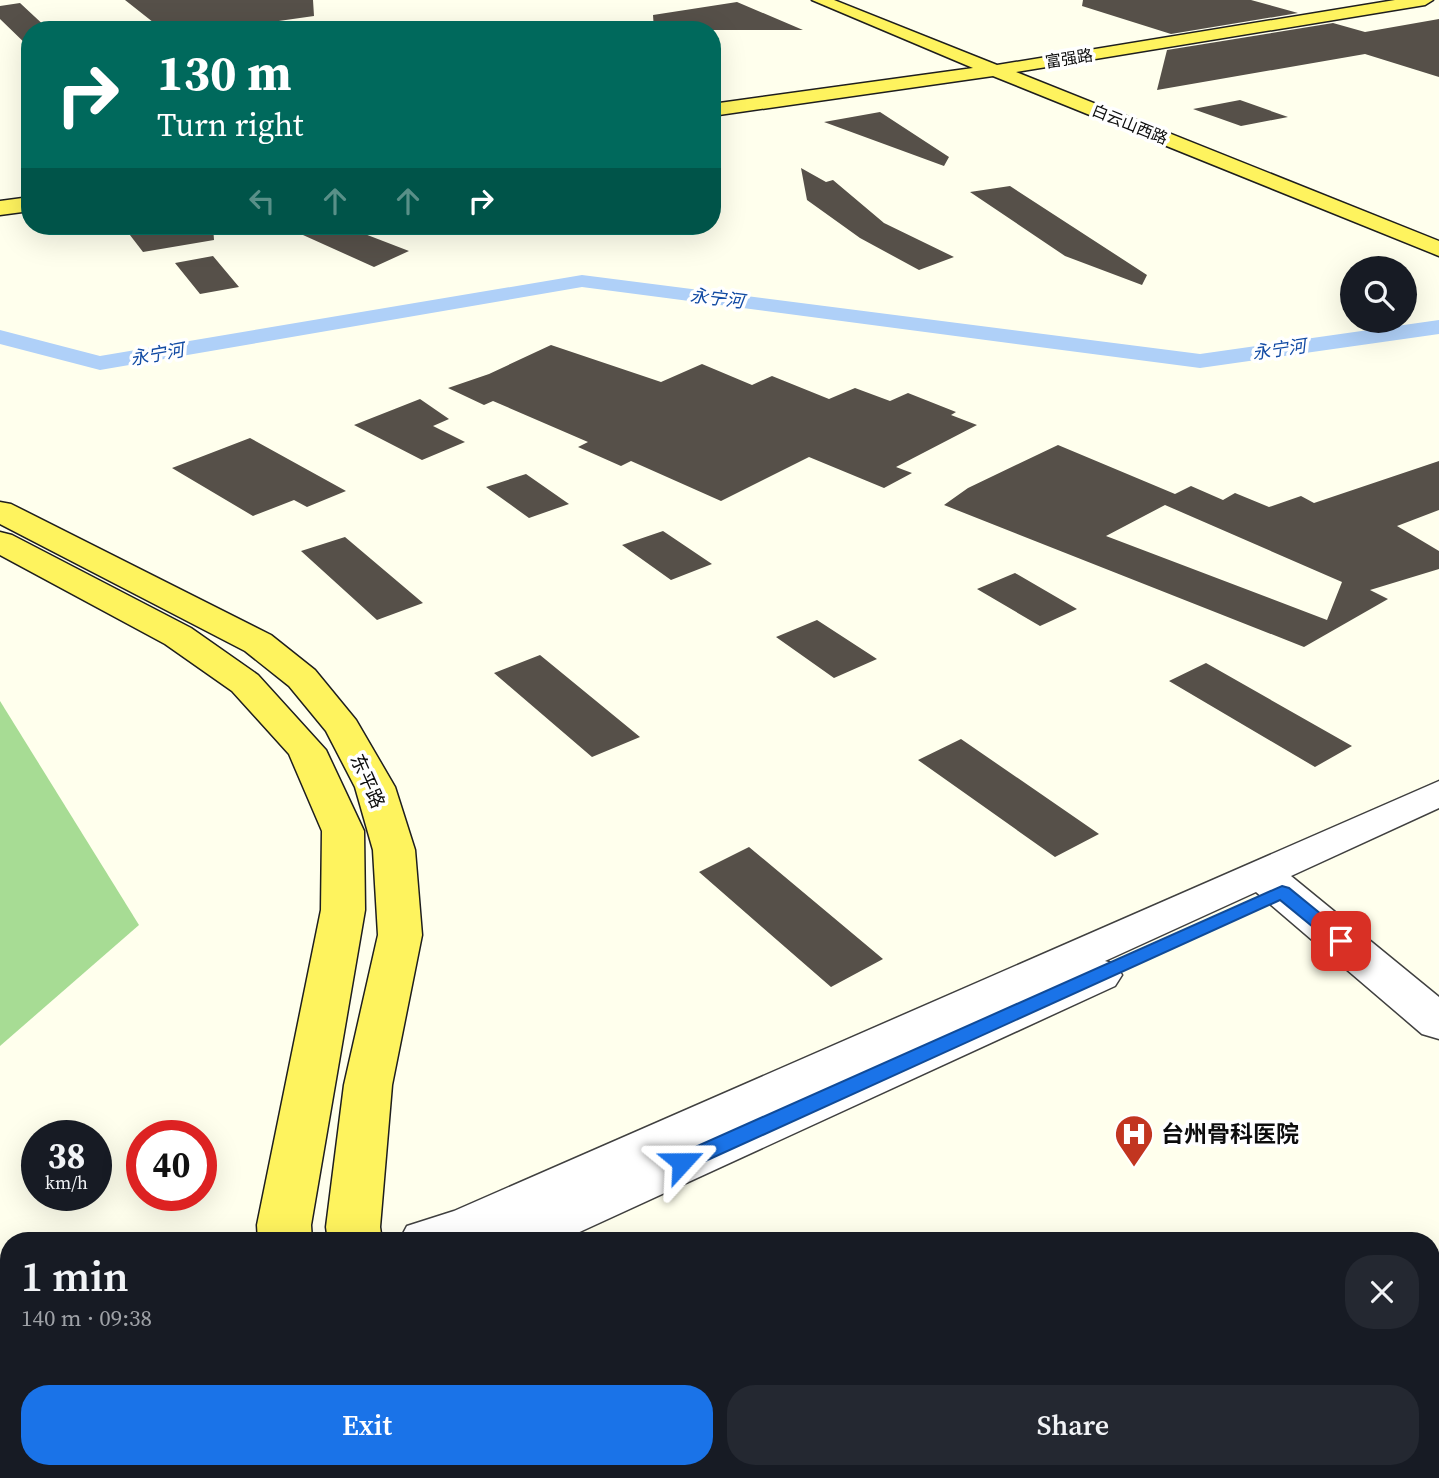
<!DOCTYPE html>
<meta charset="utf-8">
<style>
:root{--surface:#171b24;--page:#242831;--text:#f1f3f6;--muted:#9ea1a6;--accent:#1a73e8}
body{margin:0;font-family:"Source Serif 4","Noto Sans SC",serif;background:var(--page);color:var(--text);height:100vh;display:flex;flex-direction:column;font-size:26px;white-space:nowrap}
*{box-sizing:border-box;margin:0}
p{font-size:23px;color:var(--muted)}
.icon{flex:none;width:38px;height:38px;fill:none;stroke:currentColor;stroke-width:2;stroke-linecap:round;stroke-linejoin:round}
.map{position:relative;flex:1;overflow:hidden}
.sheet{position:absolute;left:0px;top:1232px;width:1440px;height:247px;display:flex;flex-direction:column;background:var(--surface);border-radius:28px 28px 0 0;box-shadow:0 7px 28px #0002}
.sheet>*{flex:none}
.guide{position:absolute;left:21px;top:21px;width:700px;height:214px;border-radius:28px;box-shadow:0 7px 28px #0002;background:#00695c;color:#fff;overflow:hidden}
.controls{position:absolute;left:1340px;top:256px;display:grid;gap:14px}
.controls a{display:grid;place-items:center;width:77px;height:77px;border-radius:50%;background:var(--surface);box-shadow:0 7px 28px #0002;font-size:35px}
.speed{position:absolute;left:21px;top:1120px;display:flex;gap:14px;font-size:35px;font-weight:700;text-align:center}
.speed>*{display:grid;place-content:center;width:91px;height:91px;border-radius:50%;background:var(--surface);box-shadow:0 7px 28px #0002;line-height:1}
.speed small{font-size:18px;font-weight:400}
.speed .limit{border:10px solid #d22;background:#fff;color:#111}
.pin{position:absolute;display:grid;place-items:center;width:60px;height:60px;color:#fff;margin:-30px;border-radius:14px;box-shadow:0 4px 10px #0006}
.me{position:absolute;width:77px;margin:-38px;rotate:66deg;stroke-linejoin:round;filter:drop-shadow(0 0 5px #0008)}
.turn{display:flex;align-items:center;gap:24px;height:147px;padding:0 21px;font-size:32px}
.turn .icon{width:91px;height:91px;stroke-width:2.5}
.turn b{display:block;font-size:49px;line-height:60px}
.lanes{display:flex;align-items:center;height:66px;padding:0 21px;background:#0003;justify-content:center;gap:35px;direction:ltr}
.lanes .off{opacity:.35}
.round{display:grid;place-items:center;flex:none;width:74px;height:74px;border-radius:28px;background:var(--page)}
.summary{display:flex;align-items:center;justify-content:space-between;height:119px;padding:0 21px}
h1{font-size:42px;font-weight:600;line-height:52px}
.primary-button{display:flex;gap:14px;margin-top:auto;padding:14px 21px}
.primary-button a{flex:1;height:80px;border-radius:28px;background:var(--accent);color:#fff;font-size:28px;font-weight:600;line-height:80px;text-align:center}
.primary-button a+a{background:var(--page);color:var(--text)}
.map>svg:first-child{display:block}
.forest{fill:#a7dc94}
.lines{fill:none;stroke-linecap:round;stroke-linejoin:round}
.canal{fill:#afd0f8;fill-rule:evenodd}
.building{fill:#565049;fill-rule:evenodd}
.minor-casing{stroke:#404040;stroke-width:3}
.major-casing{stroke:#1e1e1e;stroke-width:3}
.minor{fill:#fff;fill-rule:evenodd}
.major{fill:#fef35e;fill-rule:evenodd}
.route{fill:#1a73e8;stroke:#114b97;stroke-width:2}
.labels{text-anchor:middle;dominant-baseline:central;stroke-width:7;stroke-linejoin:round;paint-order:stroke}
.far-street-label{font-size:16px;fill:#0d0d0d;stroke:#fff}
.far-water-label{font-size:18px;font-style:italic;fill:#114aa3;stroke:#fff}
.street-label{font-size:19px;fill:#0d0d0d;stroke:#fff}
.near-poi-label{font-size:23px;font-weight:bold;fill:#0d0d0d;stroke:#fff;text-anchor:start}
</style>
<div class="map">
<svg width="1439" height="1478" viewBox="0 0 1439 1478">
<rect width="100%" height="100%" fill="#ffffed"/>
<path class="forest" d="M 0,701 L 139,925 L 0,1046 Z"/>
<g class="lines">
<path class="canal" d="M 582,275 L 1200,354 L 1439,320 L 1439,334 L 1200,368 L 582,287 L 100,370 L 0,344 L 0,330 L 100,356 Z"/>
</g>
<path class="building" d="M 125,0 L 313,0 L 314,16 L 214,30 L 163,30 Z
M 1083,0 L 1251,0 L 1298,13 L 1171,34 L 1082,6 Z
M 737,2 L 803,30 L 654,30 L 653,15 Z
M 20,3 L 49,30 L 30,30 L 30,48 L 0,19 L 0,6 Z
M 1439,19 L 1439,77 L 1365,54 L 1157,90 L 1167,50 L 1333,23 L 1365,32 Z
M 1240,100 L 1288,117 L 1241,126 L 1193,109 Z
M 880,112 L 949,157 L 944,166 L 824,122 Z
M 801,168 L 826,182 L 833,180 L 884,223 L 954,257 L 919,270 L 860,238 L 807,200 Z
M 1010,186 L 1147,275 L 1142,285 L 1065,256 L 970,192 Z
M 123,226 L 213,226 L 214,240 L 143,252 Z
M 283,226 L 344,226 L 409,251 L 374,267 Z
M 213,256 L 239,287 L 200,294 L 175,263 Z
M 551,345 L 661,382 L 702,364 L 752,385 L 772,376 L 829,399 L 855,388 L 890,401 L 908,393 L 956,412 L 951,415 L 977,425 L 896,467 L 912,473 L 884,488 L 809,457 L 721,501 L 631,461 L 621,466 L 578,447 L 588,442 L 493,401 L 484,405 L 448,388 L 489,374 Z
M 420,399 L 449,419 L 433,426 L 465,442 L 422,460 L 354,425 Z
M 250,438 L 346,491 L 307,507 L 294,500 L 253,516 L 172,468 Z
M 1058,445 L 1175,494 L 1191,486 L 1223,500 L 1235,493 L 1269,507 L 1301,496 L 1314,503 L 1439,461 L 1439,510 L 1397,526 L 1439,551 L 1439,569 L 1370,590 L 1388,599 L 1304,647 L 944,505 L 968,488 ZM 1165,505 L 1342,582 L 1327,620 L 1106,536 Z
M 526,474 L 569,504 L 529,518 L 486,487 Z
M 663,531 L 712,564 L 671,580 L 622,545 Z
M 345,537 L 423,603 L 377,620 L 301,551 Z
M 1015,573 L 1077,609 L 1040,626 L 977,589 Z
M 817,620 L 877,659 L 834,678 L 776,637 Z
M 540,655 L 640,737 L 592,757 L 494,673 Z
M 1206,663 L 1352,746 L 1315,767 L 1169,681 Z
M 961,739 L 1099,834 L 1055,857 L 918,760 Z
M 749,847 L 883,959 L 831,987 L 699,872 Z"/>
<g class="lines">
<g class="minor-casing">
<path id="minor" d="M 1439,781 L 1439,808 L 1291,876 L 1439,997 L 1439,1039 L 1422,1034 L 1256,892 L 1105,961 L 1115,964 L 1122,975 L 1115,986 L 560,1241 L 399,1241 L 407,1226 L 454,1211 Z"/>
</g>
<g class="major-casing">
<path id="major" d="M 812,0 L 834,0 L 997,65 L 1395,0 L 1433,0 L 1425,5 L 1016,72 L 1439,241 L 1439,256 L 993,76 L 712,116 L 712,104 L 973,68 Z
M 30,197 L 30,211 L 0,215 L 0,201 Z
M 0,502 L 11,504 L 271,635 L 315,670 L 356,720 L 395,787 L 415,850 L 422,935 L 392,1085 L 380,1227 L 382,1241 L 328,1241 L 326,1227 L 344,1085 L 378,935 L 373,850 L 355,787 L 326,731 L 289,686 L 245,651 L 0,524 Z
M 0,532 L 12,535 L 191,628 L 258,675 L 326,750 L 364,831 L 365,910 L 311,1225 L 312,1241 L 258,1241 L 257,1225 L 321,910 L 322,831 L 289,754 L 232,691 L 165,644 L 0,555 Z
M 285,1470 L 345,1470 L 348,1478 L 288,1478 Z
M 375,1470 L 435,1470 L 437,1478 L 377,1478 Z"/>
</g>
<use href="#minor" class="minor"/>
<use href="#major" class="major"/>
</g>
<path class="route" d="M 1282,886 L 1289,888 L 1348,936 L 1350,941 L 1348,945 L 1335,945 L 1280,900 L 690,1168 L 675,1168 L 672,1162 L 675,1156 Z"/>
<defs>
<g id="hospital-pin" transform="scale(2.0125)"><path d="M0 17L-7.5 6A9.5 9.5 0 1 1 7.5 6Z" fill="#c23520" stroke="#fff"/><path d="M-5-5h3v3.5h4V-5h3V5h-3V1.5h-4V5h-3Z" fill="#fff"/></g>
</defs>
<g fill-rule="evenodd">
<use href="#hospital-pin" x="1134" y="1134"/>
</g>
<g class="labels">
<g class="far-street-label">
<text transform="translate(1069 58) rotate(-9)">富强路</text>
<text transform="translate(1130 124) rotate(22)">白云山西路</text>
</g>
<g class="far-water-label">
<text transform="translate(717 298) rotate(7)">永宁河</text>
<text transform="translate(1279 349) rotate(-8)">永宁河</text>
<text transform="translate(157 354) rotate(-10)">永宁河</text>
</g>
<g class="street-label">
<text transform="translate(368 781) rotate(66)">东平路</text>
</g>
<g class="near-poi-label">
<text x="1161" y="1134">台州骨科医院</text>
</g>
</g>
</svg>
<div class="controls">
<a><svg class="icon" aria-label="search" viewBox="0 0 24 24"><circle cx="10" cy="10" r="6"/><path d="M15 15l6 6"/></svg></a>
</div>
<div class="speed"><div>38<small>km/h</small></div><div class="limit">40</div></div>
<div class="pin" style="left:1341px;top:941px;background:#d93025"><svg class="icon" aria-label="arrive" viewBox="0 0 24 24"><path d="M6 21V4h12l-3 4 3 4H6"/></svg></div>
<svg class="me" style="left:682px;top:1162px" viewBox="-20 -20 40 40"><path d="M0-17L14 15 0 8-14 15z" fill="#1a73e8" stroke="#fff" stroke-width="4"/></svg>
<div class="guide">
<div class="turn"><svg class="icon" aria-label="right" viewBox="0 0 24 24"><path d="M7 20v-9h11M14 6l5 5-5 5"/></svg><div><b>130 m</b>Turn right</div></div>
<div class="lanes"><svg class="icon off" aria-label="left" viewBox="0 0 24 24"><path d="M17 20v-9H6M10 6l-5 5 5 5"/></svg><svg class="icon off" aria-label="ahead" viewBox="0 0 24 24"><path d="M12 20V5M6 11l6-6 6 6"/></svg><svg class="icon off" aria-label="ahead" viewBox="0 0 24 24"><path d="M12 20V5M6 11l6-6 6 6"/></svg><svg class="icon" aria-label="right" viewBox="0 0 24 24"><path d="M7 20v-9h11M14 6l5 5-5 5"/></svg></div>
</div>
<section class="sheet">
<div class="summary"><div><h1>1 min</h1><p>140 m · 09:38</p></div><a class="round"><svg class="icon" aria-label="close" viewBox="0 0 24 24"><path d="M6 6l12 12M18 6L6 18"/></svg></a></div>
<div class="primary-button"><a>Exit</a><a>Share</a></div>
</section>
</div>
